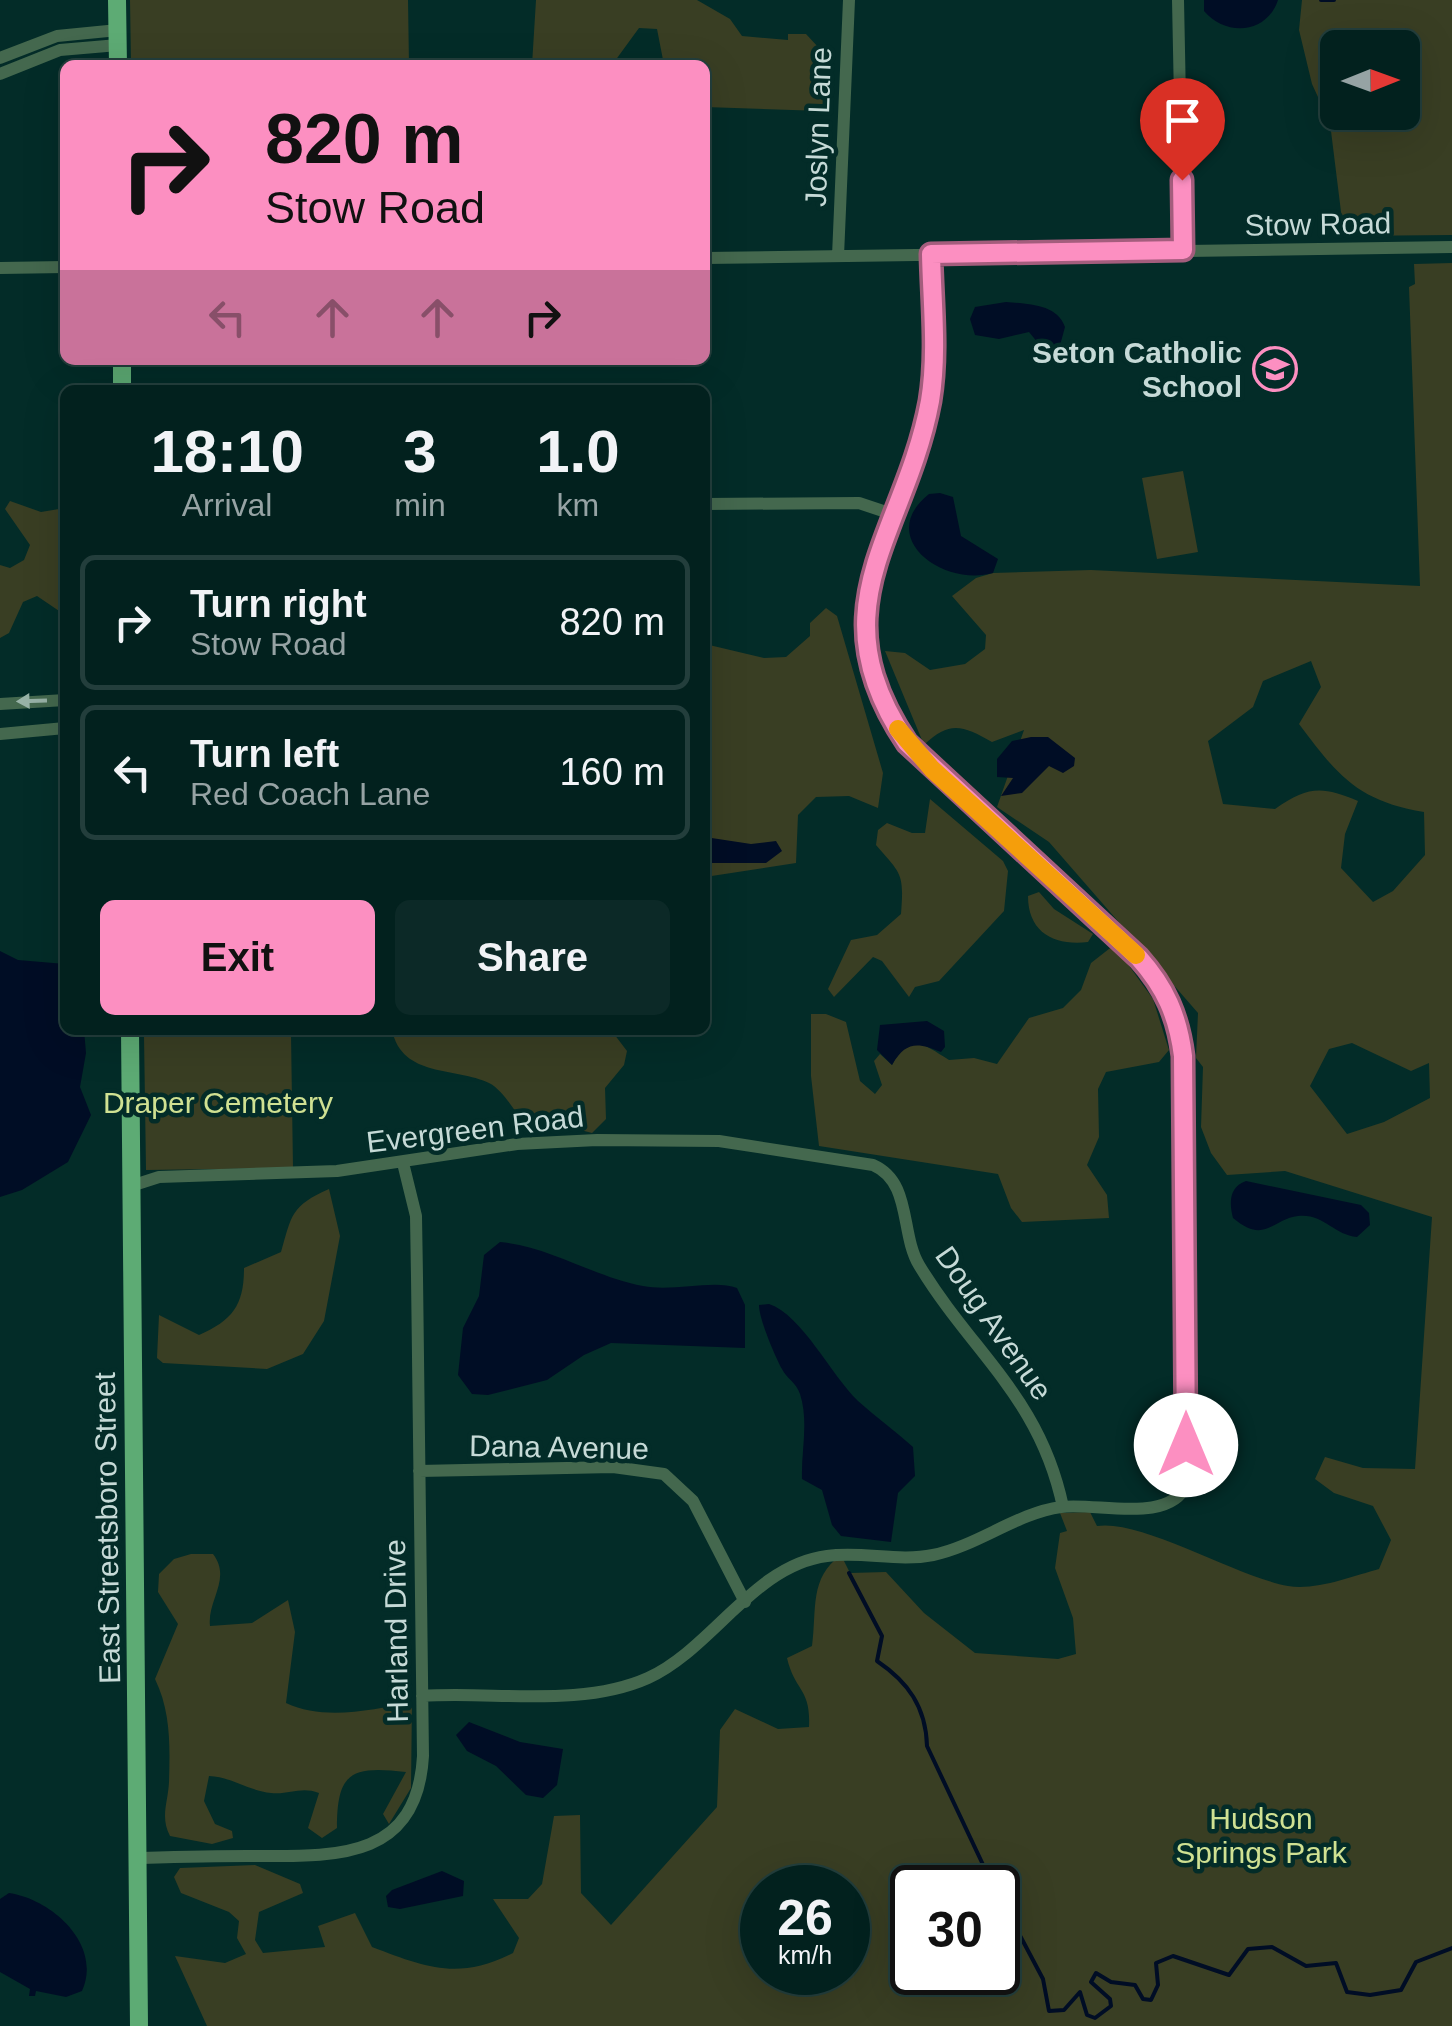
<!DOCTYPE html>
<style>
:root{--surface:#02211e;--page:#0c2927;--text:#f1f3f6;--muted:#96a3a4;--line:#233e3c;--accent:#fc8fc1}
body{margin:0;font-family:Arial,sans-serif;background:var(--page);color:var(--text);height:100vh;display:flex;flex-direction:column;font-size:38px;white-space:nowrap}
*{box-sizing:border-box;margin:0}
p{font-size:32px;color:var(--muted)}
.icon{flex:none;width:55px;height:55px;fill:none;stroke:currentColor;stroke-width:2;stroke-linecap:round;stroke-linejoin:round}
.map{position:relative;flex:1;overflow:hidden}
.details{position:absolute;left:60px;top:385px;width:650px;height:650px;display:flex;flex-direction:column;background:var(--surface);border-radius:15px;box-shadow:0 10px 40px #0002,0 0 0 2px var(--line)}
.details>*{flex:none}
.banner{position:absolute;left:60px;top:60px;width:650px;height:305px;border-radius:15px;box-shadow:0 10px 40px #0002,0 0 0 2px var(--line);background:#fc8fc1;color:#111;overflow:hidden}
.needle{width:65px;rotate:89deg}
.controls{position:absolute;left:1320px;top:30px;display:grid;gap:20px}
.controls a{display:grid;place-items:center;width:100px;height:100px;border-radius:15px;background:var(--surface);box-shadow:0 10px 40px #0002,0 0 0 2px var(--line);font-size:50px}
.speed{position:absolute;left:740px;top:1865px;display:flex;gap:20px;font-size:50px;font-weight:700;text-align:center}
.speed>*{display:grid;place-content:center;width:130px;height:130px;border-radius:50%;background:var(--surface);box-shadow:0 10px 40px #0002,0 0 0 2px var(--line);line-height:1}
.speed small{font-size:25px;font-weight:400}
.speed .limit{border:5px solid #111;border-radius:15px;background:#fff;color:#111}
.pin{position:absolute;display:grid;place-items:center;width:85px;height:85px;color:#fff;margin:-102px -42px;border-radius:50% 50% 50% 0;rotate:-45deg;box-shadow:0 0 10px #0007}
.pin .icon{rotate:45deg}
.me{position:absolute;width:110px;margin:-55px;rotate:0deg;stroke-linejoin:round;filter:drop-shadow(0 0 8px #0008)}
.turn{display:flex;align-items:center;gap:35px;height:210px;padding:0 40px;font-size:45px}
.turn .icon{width:130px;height:130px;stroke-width:2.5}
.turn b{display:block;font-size:70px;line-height:85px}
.lanes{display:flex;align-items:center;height:95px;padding:0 40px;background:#0003;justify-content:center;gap:50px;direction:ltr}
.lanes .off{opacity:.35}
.eta{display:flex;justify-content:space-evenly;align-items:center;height:170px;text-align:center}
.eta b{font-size:60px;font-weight:800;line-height:70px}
.cta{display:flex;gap:20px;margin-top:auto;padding:20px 40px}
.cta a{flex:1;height:115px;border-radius:15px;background:var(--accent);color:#111;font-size:40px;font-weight:800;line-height:115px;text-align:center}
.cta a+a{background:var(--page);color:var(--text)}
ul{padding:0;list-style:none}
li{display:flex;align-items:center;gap:30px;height:135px;margin:0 20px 15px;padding:0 20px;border:5px solid var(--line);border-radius:15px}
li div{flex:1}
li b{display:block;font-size:38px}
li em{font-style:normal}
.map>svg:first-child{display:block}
.green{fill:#393e23;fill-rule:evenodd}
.water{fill:#000d25}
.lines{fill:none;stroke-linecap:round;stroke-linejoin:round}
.stream{stroke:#000d25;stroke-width:4}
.minor{stroke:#44684e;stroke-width:12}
.major{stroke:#5dab74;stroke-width:18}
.oneway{fill:#98b2a7}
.route-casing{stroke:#a45d7d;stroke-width:25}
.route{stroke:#fc8fc1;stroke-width:18}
.slow{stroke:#f59e0b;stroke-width:18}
.labels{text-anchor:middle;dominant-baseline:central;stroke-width:9;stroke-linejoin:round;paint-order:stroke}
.street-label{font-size:30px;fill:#c6dad7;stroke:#032c28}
.poi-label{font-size:30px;font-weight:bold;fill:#c6dad7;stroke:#032c28;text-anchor:end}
.park-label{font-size:30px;fill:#d0e192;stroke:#032c28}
</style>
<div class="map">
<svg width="1452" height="2026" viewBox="0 0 1452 2026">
<rect width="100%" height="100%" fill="#032c28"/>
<path class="green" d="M 130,0 L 408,0 L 409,65 L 131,65 Z
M 536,0 L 697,0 L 730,19 L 742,36 L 788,40 L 788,34 L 806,34 L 832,62 L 830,103 L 822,111 L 705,107 L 705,65 L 664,65 L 657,29 L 639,28 L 612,65 L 532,65 Z
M 1302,0 L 1452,0 L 1452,235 L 1344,236 L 1330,123 L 1312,84 L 1299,30 ZM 1338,48 L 1402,48 L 1402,112 L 1338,112 Z
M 1452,263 L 1452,2026 L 207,2026 L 175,1956 L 225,1963 L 246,1954 L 237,1938 L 239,1921 L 229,1912 L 181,1893 L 174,1877 L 180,1868 L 255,1865 L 300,1884 L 303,1893 L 259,1912 L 255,1940 L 263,1953 L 325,1947 L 318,1926 L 355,1913 L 372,1947 C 425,1967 458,1981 513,1953 L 519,1938 L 493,1899 L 528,1899 L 542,1884 L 554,1816 L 580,1815 L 581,1893 L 611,1925 L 717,1807 L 720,1730 L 735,1709 L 778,1729 L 809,1727 C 811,1688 795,1692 787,1658 L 812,1646 C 817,1609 809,1578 841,1555 L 850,1573 L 886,1572 L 924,1613 L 975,1653 L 1058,1659 L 1076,1654 L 1073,1618 L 1055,1568 L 1060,1533 L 1067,1531 L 1060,1513 L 1090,1512 L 1097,1526 C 1142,1519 1237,1577 1288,1586 C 1315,1591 1353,1576 1379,1569 L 1391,1540 L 1373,1506 L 1334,1493 L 1315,1479 L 1325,1457 L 1363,1468 L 1415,1469 L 1432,1217 L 1285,1171 L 1227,1175 L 1211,1153 L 1201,1127 L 1203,1067 L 1196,1058 L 1198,1013 L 1049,842 L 997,807 L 1024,730 L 992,742 C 963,726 950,720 924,745 L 885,651 L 905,653 L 930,670 L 965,664 L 985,649 L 986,635 L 952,596 L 976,578 L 993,573 L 1091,570 L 1420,586 L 1409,287 L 1415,284 L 1414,264 ZM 1311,661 L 1321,687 L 1299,724 C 1338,776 1358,801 1424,812 L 1425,855 L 1393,891 L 1373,902 L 1341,868 L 1345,834 L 1358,801 C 1322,786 1308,786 1275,809 L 1223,804 L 1208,741 L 1253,707 L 1263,681 ZM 1352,1043 L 1411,1071 L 1429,1063 L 1430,1098 L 1384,1122 L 1347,1134 L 1310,1086 L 1329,1049 ZM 762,1888 L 848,1888 L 848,1972 L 762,1972 ZM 912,1888 L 998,1888 L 998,1972 L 912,1972 Z
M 1183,471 L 1198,552 L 1157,559 L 1142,478 Z
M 10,501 L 41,512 L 65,508 L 65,615 L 37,596 L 23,602 L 9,633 L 0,638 L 0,565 L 10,568 L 24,560 L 30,545 L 5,509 Z
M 826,608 L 837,616 L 883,773 L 878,808 L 849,796 L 816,797 L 798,815 L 796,863 L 705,877 L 705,644 L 764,658 L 786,657 L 810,636 L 810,623 Z
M 930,799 L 1003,861 L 1008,871 L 1004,911 L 939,981 L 915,987 L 909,997 L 882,961 L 873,957 L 834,997 L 828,989 L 851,940 L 877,935 L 901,914 C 904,873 902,875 876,845 L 878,830 L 887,823 L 912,833 L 925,833 Z
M 1039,892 L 1054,909 L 1093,934 L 1088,942 C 1055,946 1028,933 1028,896 Z
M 1114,945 L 1153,999 L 1169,1050 L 1159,1062 L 1106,1072 L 1098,1089 L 1099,1137 L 1087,1165 L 1107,1195 L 1109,1218 L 1022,1222 L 1011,1208 L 998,1174 L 819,1146 L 811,1076 L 811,1014 L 826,1014 L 846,1022 L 860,1081 L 875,1094 L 882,1085 L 874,1061 L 880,1054 L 892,1065 C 910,1030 924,1045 949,1060 L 974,1058 L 997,1064 L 1029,1018 L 1063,1008 L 1081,990 L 1091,963 Z
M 392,1030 L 611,1030 L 627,1051 L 624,1065 L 605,1088 L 606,1119 L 592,1133 L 550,1122 L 525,1124 C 515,1112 503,1090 489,1083 C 456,1067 402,1078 392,1030 Z
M 291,1034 L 293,1168 L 146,1170 L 144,1036 Z
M 329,1189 L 340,1236 L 324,1321 L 303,1354 L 267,1369 L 163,1363 L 157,1358 L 159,1315 L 199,1335 C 233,1320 244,1305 244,1268 L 281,1252 C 292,1214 291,1206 329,1189 Z
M 191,1554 L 213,1554 C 232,1579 207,1600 210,1626 L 252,1623 L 288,1600 L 295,1632 L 286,1703 C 324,1721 372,1710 412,1702 L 411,1788 L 389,1824 L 383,1814 L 406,1772 C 352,1766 337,1771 337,1828 L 322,1838 L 308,1828 L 319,1793 C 301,1786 289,1795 271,1793 C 249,1791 232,1777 209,1776 L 204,1801 L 215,1824 L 232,1831 L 233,1838 L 212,1844 L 170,1836 C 160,1817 168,1803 169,1782 C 170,1746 171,1712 155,1679 L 178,1624 L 158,1592 L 159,1574 L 174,1559 Z"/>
<path class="water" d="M 1204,0 L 1278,0 C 1267,34 1226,37 1204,11 Z
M 1006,302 C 1028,304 1057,304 1065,327 L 1059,349 L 1043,349 L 1029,332 L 999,339 L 975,335 L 970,319 L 975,307 Z
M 940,493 L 953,497 L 961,536 L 998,559 L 993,573 C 942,587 875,537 929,494 Z
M 1031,737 L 1048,737 L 1075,758 L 1074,766 L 1063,773 L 1049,766 L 1022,793 L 1001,796 L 1013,778 L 997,777 L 997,759 L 1012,741 Z
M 705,837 L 751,844 L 776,841 L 782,851 L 766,863 L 705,863 Z
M 0,951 L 18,960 L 65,964 L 65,1030 L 84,1030 L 86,1053 L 80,1087 L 91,1115 L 68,1162 L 22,1190 L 0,1197 Z
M 927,1021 L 944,1031 L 945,1047 L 941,1052 C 919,1043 906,1040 892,1065 L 877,1050 L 880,1025 Z
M 1246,1181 L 1361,1205 L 1369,1213 L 1370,1225 L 1357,1237 C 1334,1235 1323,1213 1298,1216 C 1272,1219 1265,1245 1233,1218 C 1229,1203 1229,1187 1246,1181 Z
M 500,1242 C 549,1246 594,1277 643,1286 C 674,1292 714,1279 737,1288 L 745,1305 L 745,1348 L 611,1343 L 584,1355 L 547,1380 L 488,1395 L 472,1394 L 458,1375 L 463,1328 L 479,1296 L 484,1255 Z
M 769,1304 C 802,1315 831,1375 858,1401 C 876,1417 895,1431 913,1447 L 915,1476 L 898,1493 L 891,1542 L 841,1536 L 832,1525 L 822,1490 L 802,1479 C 801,1451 809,1422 800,1394 C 796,1382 787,1379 782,1369 C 775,1356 759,1319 759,1305 Z
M 469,1722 L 520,1742 L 563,1749 L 557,1785 L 543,1798 L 526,1795 L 496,1766 L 467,1751 L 456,1735 Z
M 442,1871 L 464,1881 L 463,1896 L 400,1909 L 388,1907 L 386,1896 L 392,1890 Z
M 9,1893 C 51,1899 103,1944 82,1991 L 66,1997 L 36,1991 L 35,1996 L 29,1996 L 30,1989 L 0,1972 L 0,1899 Z"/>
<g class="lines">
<path class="stream" d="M 1321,0 L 1334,0
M 849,1573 L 882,1636 L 877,1661 C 908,1682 926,1707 927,1746 L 994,1888
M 998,1894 L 1043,1979 L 1049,2011 L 1064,2010 L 1080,1992 L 1087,2015 L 1095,2018 L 1111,2006 L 1110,1999 L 1091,1982 L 1096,1973 L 1111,1982 L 1135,1985 L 1143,1999 L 1151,2000 L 1158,1985 L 1156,1963 L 1173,1956 L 1229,1975 L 1248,1949 L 1272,1947 L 1306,1966 L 1336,1963 L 1347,1992 L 1370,1995 L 1401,1990 L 1416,1962 L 1452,1948"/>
<path class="minor" d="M 1178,0 L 1183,250
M 0,58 L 57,36 L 118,30
M 0,74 L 60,50 L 118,45
M 838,256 L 849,0
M 705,258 L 1452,247
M 0,268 L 65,267
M 705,504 L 859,503 L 892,514
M 0,704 L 65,700
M 0,734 L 65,728
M 131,1186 L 159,1177 L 337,1171 L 517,1144 L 597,1140 L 719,1141 L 873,1165 C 912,1182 900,1233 919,1265 C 972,1353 1040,1397 1063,1507
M 419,1471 L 613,1467 L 664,1474 L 693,1501 L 745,1602
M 422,1696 C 493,1691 581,1708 648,1678 C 712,1649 754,1565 827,1556 C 862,1551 898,1562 933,1555 C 977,1546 1017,1513 1061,1507 C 1097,1502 1169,1525 1187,1484 L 1183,1055 C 1178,1016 1165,987 1139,958 L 907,743 C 814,605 905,535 929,401 C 938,353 932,303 931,255
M 138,1858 C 175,1857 211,1856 248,1856 C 331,1856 417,1863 423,1756 L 417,1277 L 416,1216 L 403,1163"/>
<path class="major" d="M 117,0 L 118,65
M 122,360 L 122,390
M 130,1030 L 139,2026"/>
</g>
<defs><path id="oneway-solid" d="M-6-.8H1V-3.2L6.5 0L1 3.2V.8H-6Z" transform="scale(2.5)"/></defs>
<use class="oneway" href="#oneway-solid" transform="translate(32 701) rotate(178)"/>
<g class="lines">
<g class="route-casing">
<path id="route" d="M 1182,180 L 1183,250 L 931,254 C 932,302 938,353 930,401 C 905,535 814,605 907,743 L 1139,958 C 1165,987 1178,1016 1183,1056 L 1186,1445"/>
</g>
<use href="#route" class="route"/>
<path class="slow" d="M 898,729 L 932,769 L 1136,955"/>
</g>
<defs>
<g id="school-ring" transform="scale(2.25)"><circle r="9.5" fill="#032c28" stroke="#fc8fc1" stroke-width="1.5"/><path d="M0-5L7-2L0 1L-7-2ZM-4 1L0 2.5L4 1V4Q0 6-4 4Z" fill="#fc8fc1"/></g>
</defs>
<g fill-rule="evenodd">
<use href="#school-ring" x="1275" y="369"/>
</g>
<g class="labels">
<g class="street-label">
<text transform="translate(818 127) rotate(-88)">Joslyn Lane</text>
<text transform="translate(1318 224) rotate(-1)">Stow Road</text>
<text transform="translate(475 1129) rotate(-7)">Evergreen Road</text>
<text transform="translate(994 1323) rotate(55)">Doug Avenue</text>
<text transform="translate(559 1447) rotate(1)">Dana Avenue</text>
<text transform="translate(107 1528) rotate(-91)">East Streetsboro Street</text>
<text transform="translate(396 1631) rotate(-91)">Harland Drive</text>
</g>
<g class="poi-label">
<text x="1242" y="352">Seton Catholic<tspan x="1242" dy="34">School</tspan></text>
</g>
<g class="park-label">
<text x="218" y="1102">Draper Cemetery</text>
<text x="1261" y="1818">Hudson<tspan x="1261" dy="34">Springs Park</tspan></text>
</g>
</g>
</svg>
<div class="controls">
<a><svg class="needle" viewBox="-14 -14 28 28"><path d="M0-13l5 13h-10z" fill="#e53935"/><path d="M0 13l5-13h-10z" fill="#96a3a4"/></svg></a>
</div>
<div class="speed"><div>26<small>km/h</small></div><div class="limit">30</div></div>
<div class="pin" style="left:1182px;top:180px;background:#d93025"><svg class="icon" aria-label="arrive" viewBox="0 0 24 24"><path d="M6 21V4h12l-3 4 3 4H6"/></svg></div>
<svg class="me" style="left:1186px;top:1445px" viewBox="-20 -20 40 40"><circle r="19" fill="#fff"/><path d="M0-13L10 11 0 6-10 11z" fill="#fc8fc1"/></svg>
<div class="banner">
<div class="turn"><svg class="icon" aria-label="right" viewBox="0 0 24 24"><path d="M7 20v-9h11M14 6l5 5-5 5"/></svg><div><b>820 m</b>Stow Road</div></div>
<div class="lanes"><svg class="icon off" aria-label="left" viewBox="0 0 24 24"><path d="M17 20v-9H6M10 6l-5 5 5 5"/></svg><svg class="icon off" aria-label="ahead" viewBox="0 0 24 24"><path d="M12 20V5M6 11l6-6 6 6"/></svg><svg class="icon off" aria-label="ahead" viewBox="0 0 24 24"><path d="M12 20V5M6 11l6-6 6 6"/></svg><svg class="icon" aria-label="right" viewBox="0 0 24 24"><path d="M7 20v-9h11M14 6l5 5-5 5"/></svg></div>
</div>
<section class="details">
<div class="eta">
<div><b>18:10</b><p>Arrival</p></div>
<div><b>3</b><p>min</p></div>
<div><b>1.0</b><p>km</p></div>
</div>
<ul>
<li><svg class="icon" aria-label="right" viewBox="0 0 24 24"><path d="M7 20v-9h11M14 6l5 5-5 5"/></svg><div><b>Turn right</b><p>Stow Road</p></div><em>820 m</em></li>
<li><svg class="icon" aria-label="left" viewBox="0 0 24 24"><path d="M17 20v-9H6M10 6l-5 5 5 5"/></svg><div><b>Turn left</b><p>Red Coach Lane</p></div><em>160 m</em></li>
</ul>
<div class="cta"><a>Exit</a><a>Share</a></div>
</section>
</div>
